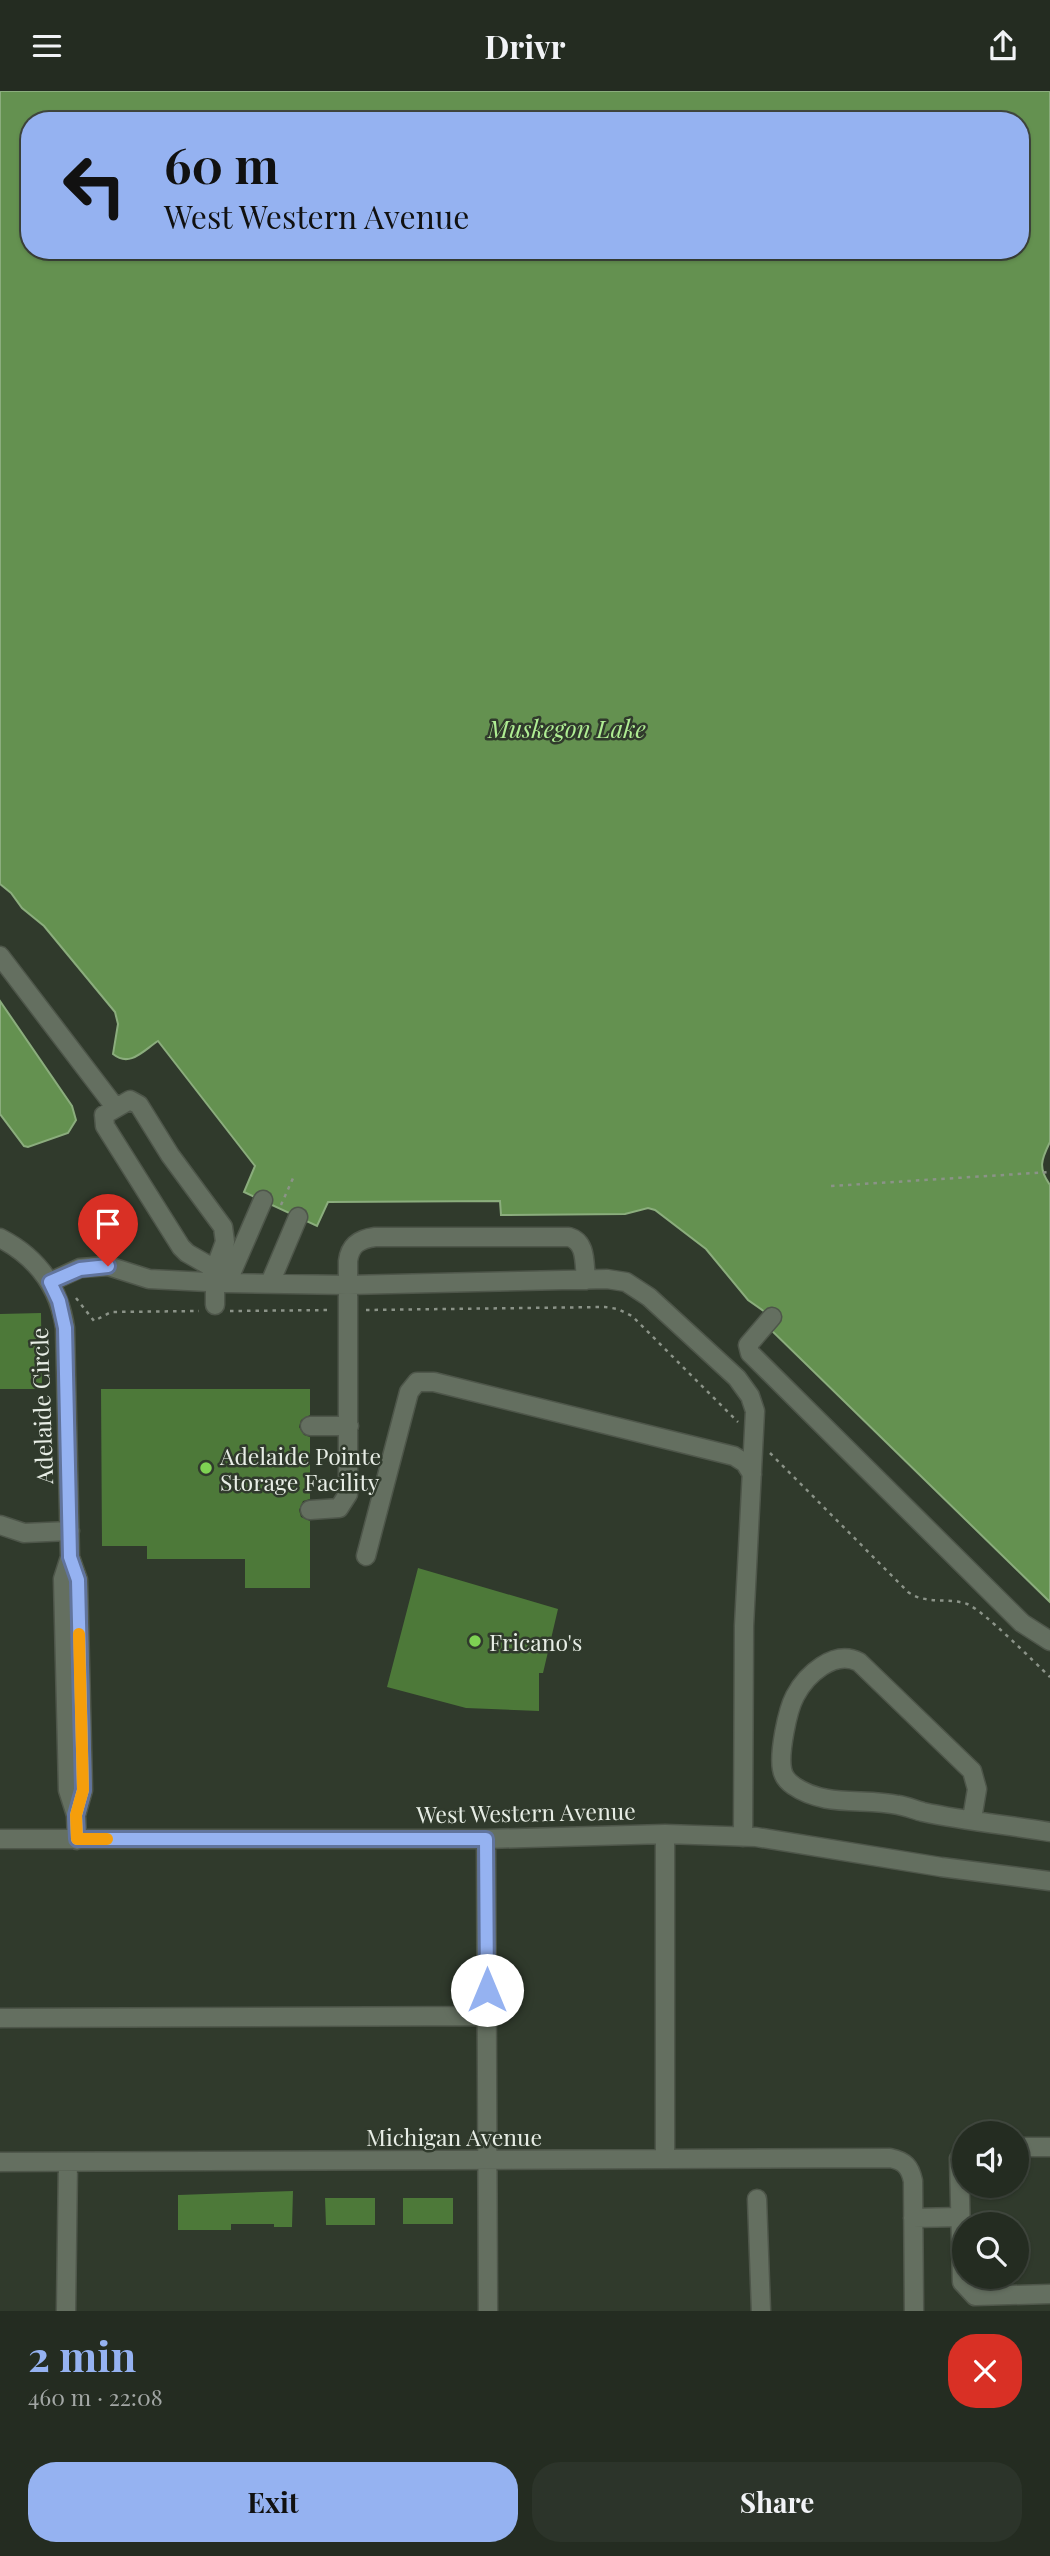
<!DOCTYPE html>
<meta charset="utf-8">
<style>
:root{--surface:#242c21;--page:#2c342a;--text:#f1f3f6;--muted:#a3a7a5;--line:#41483f;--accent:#95b2f1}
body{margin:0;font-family:"Playfair Display",serif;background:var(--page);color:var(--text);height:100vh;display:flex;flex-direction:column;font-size:26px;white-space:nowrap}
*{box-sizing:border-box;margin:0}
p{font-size:23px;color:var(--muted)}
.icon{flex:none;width:38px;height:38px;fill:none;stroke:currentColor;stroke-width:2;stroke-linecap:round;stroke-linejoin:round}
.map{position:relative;height:2220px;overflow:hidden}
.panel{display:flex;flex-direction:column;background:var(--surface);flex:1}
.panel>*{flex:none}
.top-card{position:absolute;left:21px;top:21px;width:1008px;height:147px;border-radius:28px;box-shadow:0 2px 5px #0004,0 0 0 2px var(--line);background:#95b2f1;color:#111;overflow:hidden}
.buttons{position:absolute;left:952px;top:2030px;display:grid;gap:14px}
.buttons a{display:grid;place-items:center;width:77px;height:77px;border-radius:50%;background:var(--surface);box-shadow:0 2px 5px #0004,0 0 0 2px var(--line);font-size:35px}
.pin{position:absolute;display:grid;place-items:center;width:60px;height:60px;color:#fff;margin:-72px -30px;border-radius:50% 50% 50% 0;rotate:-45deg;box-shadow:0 0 7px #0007}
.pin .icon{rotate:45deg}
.me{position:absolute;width:77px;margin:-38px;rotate:0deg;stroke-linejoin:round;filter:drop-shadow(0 0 5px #0008)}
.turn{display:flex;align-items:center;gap:24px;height:147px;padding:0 28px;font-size:32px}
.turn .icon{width:91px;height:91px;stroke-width:2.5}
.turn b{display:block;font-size:49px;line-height:60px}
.round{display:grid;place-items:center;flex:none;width:74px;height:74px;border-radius:28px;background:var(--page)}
.headline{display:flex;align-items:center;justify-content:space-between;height:119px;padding:0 28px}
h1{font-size:42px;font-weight:700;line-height:52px;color:var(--accent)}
.action{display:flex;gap:14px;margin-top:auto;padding:14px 28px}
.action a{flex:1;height:80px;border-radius:28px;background:var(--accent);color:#111;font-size:28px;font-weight:700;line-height:80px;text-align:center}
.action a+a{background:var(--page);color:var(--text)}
header{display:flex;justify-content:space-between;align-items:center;height:91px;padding:0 28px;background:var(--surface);font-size:32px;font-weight:700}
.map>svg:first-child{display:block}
.water{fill:#649150;stroke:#8bad7d;stroke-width:2;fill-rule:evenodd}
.building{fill:#4d7939}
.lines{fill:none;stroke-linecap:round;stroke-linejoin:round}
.minor-casing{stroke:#4e564a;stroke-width:21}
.path{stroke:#8b9388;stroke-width:2.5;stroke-dasharray:3.5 5;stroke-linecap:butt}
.minor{stroke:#646f60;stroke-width:18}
.route-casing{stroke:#61749d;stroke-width:18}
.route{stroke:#95b2f1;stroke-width:12}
.slow{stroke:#f59e0b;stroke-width:12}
.poi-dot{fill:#7ed153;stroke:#303a2c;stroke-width:2.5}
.labels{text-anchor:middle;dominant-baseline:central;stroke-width:5;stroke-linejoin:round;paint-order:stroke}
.street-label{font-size:23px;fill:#e7ede5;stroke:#303a2c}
.poi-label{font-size:23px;fill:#e7ede5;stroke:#303a2c;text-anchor:start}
.water-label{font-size:24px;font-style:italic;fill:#afed93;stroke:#303a2c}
</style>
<header><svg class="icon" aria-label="menu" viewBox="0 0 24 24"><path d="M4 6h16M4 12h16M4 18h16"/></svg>Drivr<svg class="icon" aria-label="share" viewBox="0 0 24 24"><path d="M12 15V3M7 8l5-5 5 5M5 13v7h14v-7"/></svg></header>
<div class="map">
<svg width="1050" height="2220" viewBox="0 0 1050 2220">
<rect width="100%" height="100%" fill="#303a2c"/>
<path class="water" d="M 0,0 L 1050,0 L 1050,1051 C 1041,1069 1038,1077 1050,1094 L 1050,1511 L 769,1237 L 772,1226 L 748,1209 L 706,1158 L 655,1119 L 648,1117 L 625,1123 L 501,1124 L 500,1110 L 328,1111 L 317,1135 L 244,1101 L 255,1075 L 158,950 C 144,959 130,977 113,963 L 118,933 L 115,921 L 44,835 L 22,817 L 11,802 L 0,793 ZM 30,30 L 1020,30 L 1020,159 L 30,159 Z
M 0,910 L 72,1015 L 76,1029 L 68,1042 L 28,1056 L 24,1055 L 0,1023 Z"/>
<path class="building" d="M 41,1222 L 42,1298 L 0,1298 L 0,1223 Z
M 101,1298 L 310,1298 L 310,1324 L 301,1329 L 299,1336 L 304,1344 L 310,1346 L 310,1408 L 303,1410 L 299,1419 L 301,1426 L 310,1430 L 310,1497 L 245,1497 L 245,1468 L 147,1468 L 147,1455 L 102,1455 Z
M 418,1477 L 558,1518 L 543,1582 L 539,1582 L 539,1620 L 466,1617 L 387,1596 Z
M 293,2100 L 292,2136 L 274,2136 L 274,2133 L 231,2133 L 231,2139 L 178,2139 L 178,2104 Z
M 325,2107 L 375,2107 L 375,2134 L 326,2134 Z
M 403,2107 L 453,2107 L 453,2133 L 403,2133 Z"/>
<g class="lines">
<g class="minor-casing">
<path id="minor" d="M 0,865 L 115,1016
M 0,1147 C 37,1166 59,1196 65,1237 L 70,1466 L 63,1488 L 68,1699 L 76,1724 L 77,1749
M 50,1191 L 80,1177 L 108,1175 L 149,1188 L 227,1192 L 348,1194 L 607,1188 L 626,1191 L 649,1206 L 737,1287 L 750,1305 L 755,1320 L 744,1535 L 743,1746
M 227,1192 L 263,1109
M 270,1192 L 298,1126
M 215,1214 L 215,1178 L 225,1151 L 223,1136 L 170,1064 L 139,1014 L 130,1009 L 104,1024 L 105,1035 L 181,1156 L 187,1162 L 215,1178
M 772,1226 L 748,1254 L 750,1262 L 1022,1532 L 1050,1550
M 310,1335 L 349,1335
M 310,1419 L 339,1417 L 348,1403 L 348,1170 C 350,1154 359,1148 375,1146 L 569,1146 C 587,1151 584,1173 586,1189
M 0,1434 L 24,1442 L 70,1440
M 366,1465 L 409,1301 L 417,1291 L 434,1291 L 734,1365 L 745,1372 L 752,1383
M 70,1466 L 78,1489 L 83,1699 L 76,1724
M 972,1728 L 977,1698 L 972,1680 L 859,1571 C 834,1558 806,1584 795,1605 C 787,1620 779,1662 782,1678 C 783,1685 788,1691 794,1695 C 824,1716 863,1707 898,1714 C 906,1715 915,1719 923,1721 C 965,1730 1008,1734 1050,1741
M 665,1743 L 665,2068
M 0,1748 L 486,1748 L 665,1743 L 756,1746 L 941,1776 L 1050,1790
M 486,1748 L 488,2220
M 0,1927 L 487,1925
M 1017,2056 L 1050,2056
M 964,2064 L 959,2068 L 962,2191 L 975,2205 L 1050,2203
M 0,2071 L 890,2067 C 905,2070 910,2076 913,2090 L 914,2220
M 757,2108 L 761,2220
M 913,2127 L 960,2126
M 66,2220 L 68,2071"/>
</g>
<path class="path" d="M 831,1095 L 1050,1081
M 281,1114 L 294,1085
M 76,1207 L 94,1230 L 111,1221 L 199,1220
M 366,1219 L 605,1216 L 618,1218 L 632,1225 L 738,1331
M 230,1220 L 332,1219
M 770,1362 L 908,1501 C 926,1514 947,1506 967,1513 C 983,1519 1034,1571 1050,1586"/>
<use href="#minor" class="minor"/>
</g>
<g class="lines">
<g class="route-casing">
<path id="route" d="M 108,1175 L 80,1178 L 50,1191 L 59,1210 L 65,1237 L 70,1466 L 78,1489 L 83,1699 L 76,1724 L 77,1748 L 486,1748 L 487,1899"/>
</g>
<use href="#route" class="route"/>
<path class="slow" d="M 79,1543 L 83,1699 L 76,1724 L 77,1748 L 107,1748"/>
</g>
<g class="poi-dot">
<circle cx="206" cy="1377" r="7"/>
<circle cx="475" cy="1550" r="7"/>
</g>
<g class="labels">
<g class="street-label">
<text transform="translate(41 1315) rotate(-92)">Adelaide Circle</text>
<text transform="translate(526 1721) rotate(-1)">West Western Avenue</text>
<text x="454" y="2045">Michigan Avenue</text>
</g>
<g class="poi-label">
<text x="220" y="1364">Adelaide Pointe<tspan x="220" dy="26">Storage Facility</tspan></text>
<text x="489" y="1550">Fricano's</text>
</g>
<g class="water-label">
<text x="567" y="637">Muskegon Lake</text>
</g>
</g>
</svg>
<div class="buttons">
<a><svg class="icon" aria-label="sound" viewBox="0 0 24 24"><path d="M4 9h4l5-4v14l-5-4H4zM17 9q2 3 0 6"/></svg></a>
<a><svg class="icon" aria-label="search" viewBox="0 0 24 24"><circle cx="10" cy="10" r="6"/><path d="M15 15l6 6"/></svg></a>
</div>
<div class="pin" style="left:108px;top:1175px;background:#d93025"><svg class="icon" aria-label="arrive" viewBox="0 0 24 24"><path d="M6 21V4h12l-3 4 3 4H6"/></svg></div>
<svg class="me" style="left:487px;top:1899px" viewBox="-20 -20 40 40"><circle r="19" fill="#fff"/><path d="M0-13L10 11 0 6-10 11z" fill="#95b2f1"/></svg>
<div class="top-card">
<div class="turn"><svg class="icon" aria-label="left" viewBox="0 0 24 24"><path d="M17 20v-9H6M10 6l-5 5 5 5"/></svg><div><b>60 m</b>West Western Avenue</div></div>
</div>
</div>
<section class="panel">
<div class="headline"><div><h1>2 min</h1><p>460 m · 22:08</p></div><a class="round" style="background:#d93025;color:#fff"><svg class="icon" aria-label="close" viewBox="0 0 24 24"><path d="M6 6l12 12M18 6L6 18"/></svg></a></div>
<div class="action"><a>Exit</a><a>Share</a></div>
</section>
